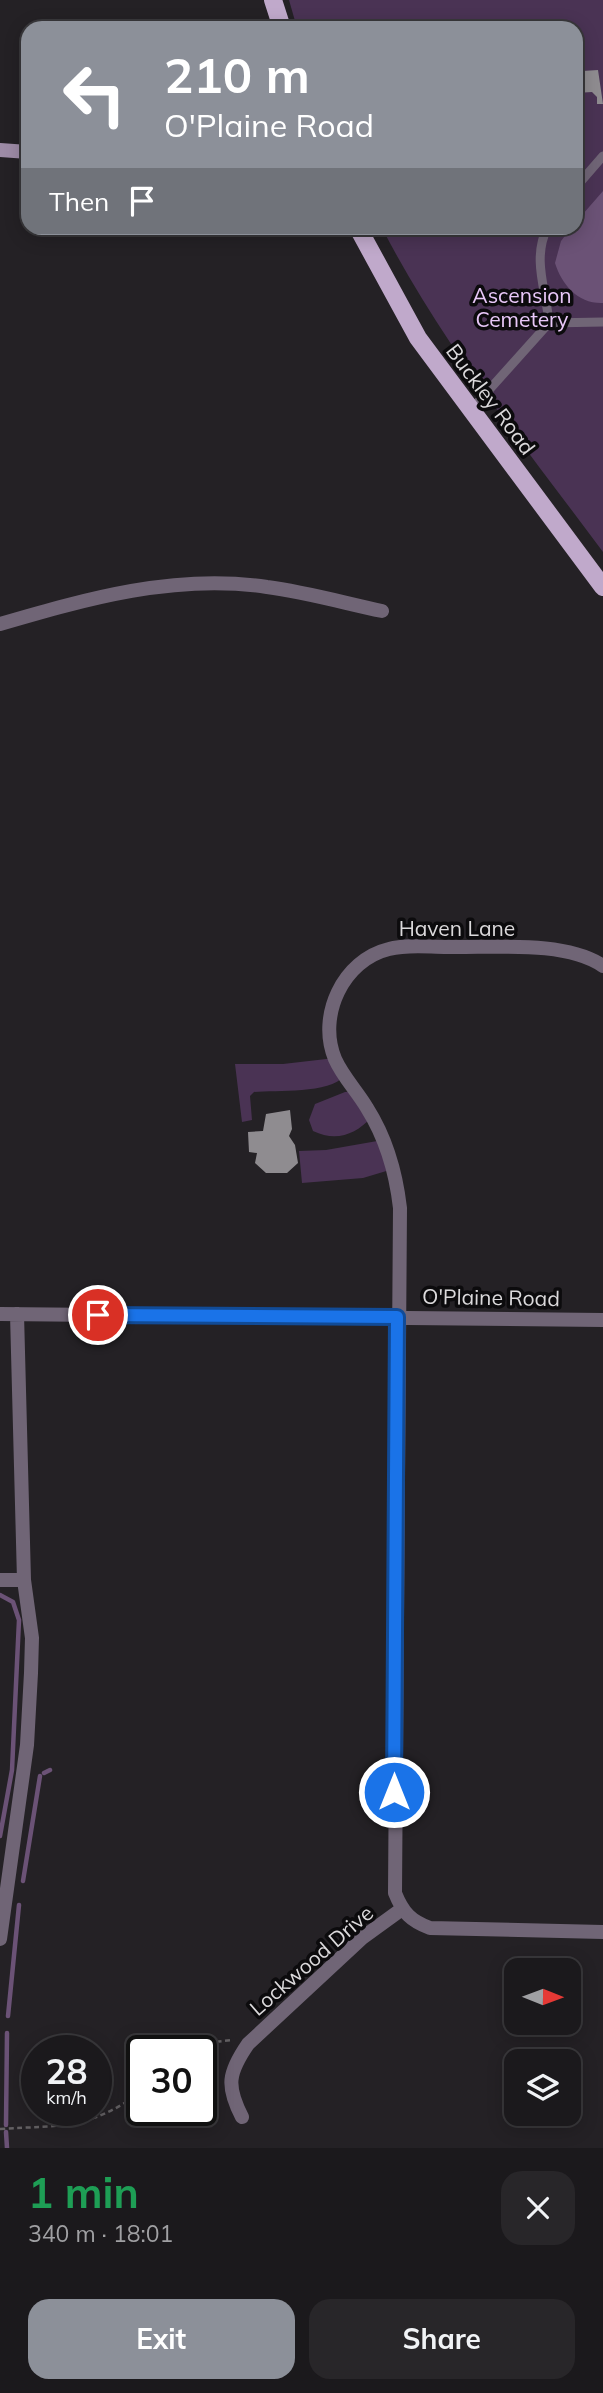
<!DOCTYPE html>
<meta charset="utf-8">
<style>
:root{--surface:#1b191c;--page:#282629;--text:#f1f3f6;--muted:#a0a0a3;--line:#39383b;--accent:#8c9099}
body{margin:0;font-family:Mulish,sans-serif;background:var(--page);color:var(--text);height:100vh;display:flex;flex-direction:column;font-size:26px;white-space:nowrap}
*{box-sizing:border-box;margin:0}
p{font-size:23px;color:var(--muted)}
.icon{flex:none;width:38px;height:38px;fill:none;stroke:currentColor;stroke-width:2;stroke-linecap:round;stroke-linejoin:round}
.map{position:relative;height:2148px;overflow:hidden}
.drawer{display:flex;flex-direction:column;background:var(--surface);flex:1}
.drawer>*{flex:none}
.top-card{position:absolute;left:21px;top:21px;width:562px;height:214px;border-radius:21px;box-shadow:0 4px 18px #0003,0 0 0 2px var(--line);background:#8c9099;color:#fff;overflow:hidden}
.needle{width:46px;rotate:91deg}
.buttons{position:absolute;left:504px;top:1958px;display:grid;gap:14px}
.buttons a{display:grid;place-items:center;width:77px;height:77px;border-radius:14px;background:var(--surface);box-shadow:0 4px 18px #0003,0 0 0 2px var(--line);font-size:35px}
.speed{position:absolute;left:21px;top:2035px;display:flex;gap:14px;font-size:35px;font-weight:700;text-align:center}
.speed>*{display:grid;place-content:center;width:91px;height:91px;border-radius:50%;background:var(--surface);box-shadow:0 4px 18px #0003,0 0 0 2px var(--line);line-height:1}
.speed small{font-size:18px;font-weight:400}
.speed .limit{border:4px solid #111;border-radius:10px;background:#fff;color:#111}
.pin{position:absolute;display:grid;place-items:center;width:60px;height:60px;color:#fff;margin:-30px;border:4px solid #fff;border-radius:50%;box-shadow:0 2px 7px #0007}
.me{position:absolute;width:77px;margin:-38px;rotate:0deg;stroke-linejoin:round;filter:drop-shadow(0 0 5px #0008)}
.turn{display:flex;align-items:center;gap:24px;height:147px;padding:0 28px;font-size:32px}
.turn .icon{width:91px;height:91px;stroke-width:2.5}
.turn b{display:block;font-size:49px;line-height:60px}
.then{display:flex;align-items:center;height:66px;padding:0 28px;background:#0003;gap:14px;font-size:26px}
.round{display:grid;place-items:center;flex:none;width:74px;height:74px;border-radius:21px;background:var(--page)}
.overview{display:flex;align-items:center;justify-content:space-between;height:119px;padding:0 28px}
h1{font-size:42px;font-weight:700;line-height:52px;color:#1e9e55}
.button{display:flex;gap:14px;margin-top:auto;padding:14px 28px}
.button a{flex:1;height:80px;border-radius:21px;background:var(--accent);color:#fff;font-size:28px;font-weight:700;line-height:80px;text-align:center}
.button a+a{background:var(--page);color:var(--text)}
.map>svg:first-child{display:block}
.green{fill:#4a3354}
.water{fill:#6b5276}
.lines{fill:none;stroke-linecap:round;stroke-linejoin:round}
.stream{stroke:#6b5276;stroke-width:4.5}
.building{fill:#8f8c90}
.path{stroke:#636063;stroke-width:2.5;stroke-dasharray:5 3.5;stroke-linecap:butt}
.service{stroke:#706576;stroke-width:9}
.minor{stroke:#706576;stroke-width:14}
.secondary{stroke:#9d8ba6;stroke-width:14}
.primary{stroke:#c0a9cb;stroke-width:18}
.route-casing{stroke:#114b97;stroke-width:18}
.route{stroke:#1a73e8;stroke-width:12}
.labels{text-anchor:middle;dominant-baseline:central;stroke-width:7;stroke-linejoin:round;paint-order:stroke}
.park-label{font-size:21px;fill:#e9c8f9;stroke:#0c0b0d}
.street-label{font-size:21px;fill:#dbd9db;stroke:#0c0b0d}
</style>
<div class="map">
<svg width="603" height="2148" viewBox="0 0 603 2148">
<rect width="100%" height="100%" fill="#242125"/>
<path class="green" d="M 289,0 L 603,0 L 603,552 C 525,447 442,344 382,228 L 576,228 L 576,28 L 297,28 Z
M 335,1058 L 344,1076 C 330,1094 276,1090 254,1092 L 250,1096 L 252,1120 L 242,1122 L 235,1064 L 283,1064 Z
M 356,1091 L 372,1117 C 355,1135 336,1142 313,1131 L 309,1120 L 315,1104 L 345,1092 Z
M 383,1140 L 393,1169 L 363,1178 L 302,1183 L 299,1151 L 326,1150 Z"/>
<path class="water" d="M 603,191 L 603,303 C 578,304 562,285 555,263 L 561,241 L 571,228 L 576,228 L 576,222 Z"/>
<g class="lines">
<path class="stream" d="M 0,1595 L 13,1602 L 19,1620 L 12,1770 L 0,1836
M 44,1773 L 50,1770
M 23,1881 L 40,1776
M 8,2016 L 19,1905
M 6,2125 L 7,2033
M 6,2132 L 7,2148"/>
</g>
<path class="building" d="M 598,70 L 603,104 L 597,104 L 597,97 L 592,92 L 576,93 L 576,85 L 583,84 L 582,71 Z
M 290,1110 L 292,1129 L 289,1136 L 295,1145 L 298,1163 L 287,1173 L 266,1173 L 255,1163 L 257,1153 L 249,1152 L 248,1132 L 263,1131 L 266,1114 Z"/>
<g class="lines">
<path class="path" d="M 193,2051 L 213,2042 L 233,2040
M 0,2129 C 61,2125 90,2130 142,2091"/>
<path class="service" d="M 576,187 L 603,156
M 547,228 C 532,260 546,289 549,323
M 471,410 L 549,323 L 603,322"/>
<path class="minor" d="M 0,624 C 86,599 176,573 267,587 C 306,592 344,603 382,611
M 603,966 C 565,940 493,948 447,947 C 428,947 408,944 389,949 C 343,960 317,1016 335,1059 C 343,1077 357,1091 367,1108 C 386,1138 396,1173 400,1208 L 395,1893 C 403,1913 411,1921 430,1928 L 603,1932
M 0,1314 L 603,1320
M 0,1580 L 24,1580
M 0,1939 L 27,1745 L 31,1673 L 32,1638 L 24,1580 L 17,1314
M 242,2117 C 226,2086 228,2073 248,2044 L 362,1938 L 402,1909"/>
<path class="secondary" d="M 0,150 L 28,152"/>
<path class="primary" d="M 273,0 L 282,28
M 358,228 L 418,338 L 603,587"/>
</g>
<g class="lines">
<g class="route-casing">
<path id="route" d="M 98,1315 L 397,1317 L 394,1792"/>
</g>
<use href="#route" class="route"/>
</g>
<g class="labels">
<g class="park-label">
<text x="522" y="295">Ascension<tspan x="522" dy="24">Cemetery</tspan></text>
</g>
<g class="street-label">
<text transform="translate(491 399) rotate(53)">Buckley Road</text>
<text x="457" y="928">Haven Lane</text>
<text transform="translate(491 1297) rotate(1)">O'Plaine Road</text>
<text transform="translate(311 1960) rotate(-41)">Lockwood Drive</text>
</g>
</g>
</svg>
<div class="buttons">
<a><svg class="needle" viewBox="-14 -14 28 28"><path d="M0-13l5 13h-10z" fill="#e53935"/><path d="M0 13l5-13h-10z" fill="#a0a0a3"/></svg></a>
<a><svg class="icon" aria-label="layers" viewBox="0 0 24 24"><path d="M12 4l9 5-9 5-9-5zM3 14l9 5 9-5"/></svg></a>
</div>
<div class="speed"><div>28<small>km/h</small></div><div class="limit">30</div></div>
<div class="pin" style="left:98px;top:1315px;background:#d93025"><svg class="icon" aria-label="arrive" viewBox="0 0 24 24"><path d="M6 21V4h12l-3 4 3 4H6"/></svg></div>
<svg class="me" style="left:394px;top:1792px" viewBox="-20 -20 40 40"><circle r="17" fill="#1a73e8" stroke="#fff" stroke-width="3"/><path d="M0-11L8 9 0 5-8 9z" fill="#fff"/></svg>
<div class="top-card">
<div class="turn"><svg class="icon" aria-label="left" viewBox="0 0 24 24"><path d="M17 20v-9H6M10 6l-5 5 5 5"/></svg><div><b>210 m</b>O'Plaine Road</div></div>
<div class="then">Then<svg class="icon" aria-label="arrive" viewBox="0 0 24 24"><path d="M6 21V4h12l-3 4 3 4H6"/></svg></div>
</div>
</div>
<section class="drawer">
<div class="overview"><div><h1>1 min</h1><p>340 m · 18:01</p></div><a class="round"><svg class="icon" aria-label="close" viewBox="0 0 24 24"><path d="M6 6l12 12M18 6L6 18"/></svg></a></div>
<div class="button"><a>Exit</a><a>Share</a></div>
</section>
